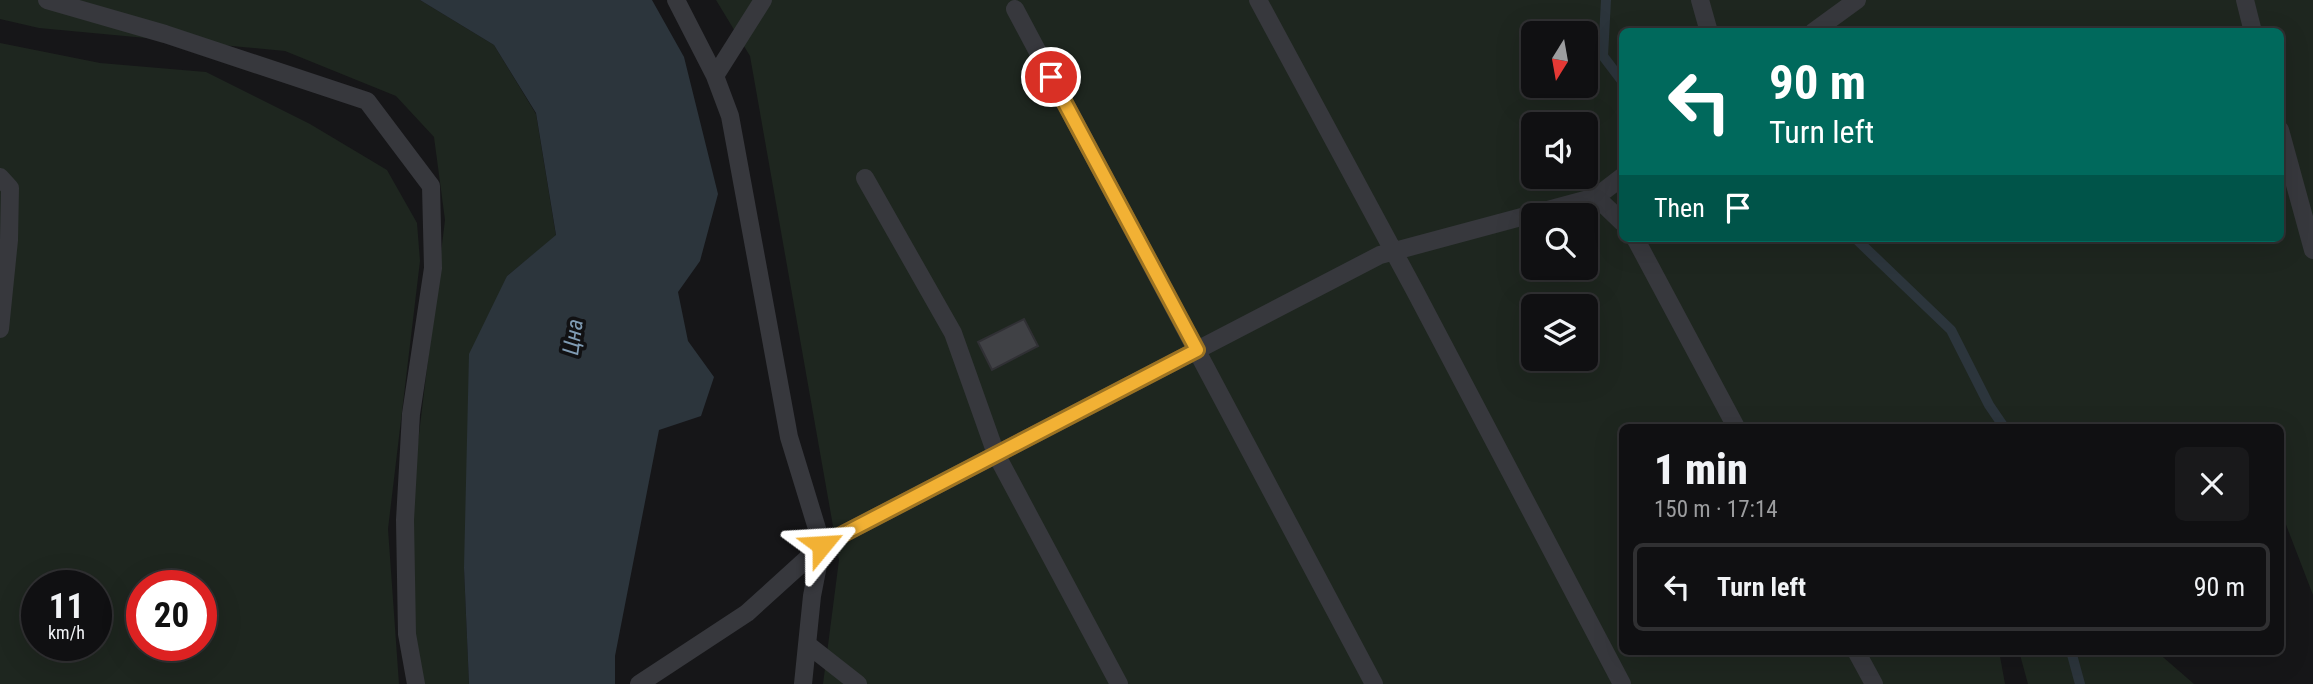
<!DOCTYPE html>
<meta charset="utf-8">
<style>
:root{--surface:#101012;--page:#19191b;--text:#f1f3f6;--muted:#9c9d9f;--line:#303032}
body{margin:0;font-family:"Roboto Condensed",sans-serif;background:var(--page);color:var(--text);height:100vh;display:flex;flex-direction:column;font-size:26px;white-space:nowrap}
*{box-sizing:border-box;margin:0}
p{font-size:23px;color:var(--muted)}
.icon{flex:none;width:38px;height:38px;fill:none;stroke:currentColor;stroke-width:2;stroke-linecap:round;stroke-linejoin:round}
.map{position:relative;flex:1;overflow:hidden}
.drawer{position:absolute;left:1619px;top:424px;width:665px;height:231px;display:flex;flex-direction:column;background:var(--surface);border-radius:10px;box-shadow:0 7px 28px #0002,0 0 0 2px var(--line)}
.drawer>*{flex:none}
.hud{position:absolute;left:1619px;top:28px;width:665px;height:214px;border-radius:10px;box-shadow:0 7px 28px #0002,0 0 0 2px var(--line);background:#00695c;color:#fff;overflow:hidden}
.needle{width:46px;rotate:191deg}
.controls{position:absolute;left:1521px;top:21px;display:grid;gap:14px}
.controls a{display:grid;place-items:center;width:77px;height:77px;border-radius:10px;background:var(--surface);box-shadow:0 7px 28px #0002,0 0 0 2px var(--line);font-size:35px}
.speed{position:absolute;left:21px;top:570px;display:flex;gap:14px;font-size:35px;font-weight:700;text-align:center}
.speed>*{display:grid;place-content:center;width:91px;height:91px;border-radius:50%;background:var(--surface);box-shadow:0 7px 28px #0002,0 0 0 2px var(--line);line-height:1}
.speed small{font-size:18px;font-weight:400}
.speed .limit{border:10px solid #d22;background:#fff;color:#111}
.pin{position:absolute;display:grid;place-items:center;width:60px;height:60px;color:#fff;margin:-30px;border:4px solid #fff;border-radius:50%;box-shadow:0 2px 7px #0007}
.me{position:absolute;width:77px;margin:-38px;rotate:63deg;stroke-linejoin:round;filter:drop-shadow(0 0 5px #0008)}
.turn{display:flex;align-items:center;gap:24px;height:147px;padding:0 35px;font-size:32px}
.turn .icon{width:91px;height:91px;stroke-width:2.5}
.turn b{display:block;font-size:49px;line-height:60px}
.then{display:flex;align-items:center;height:66px;padding:0 35px;background:#0003;gap:14px;font-size:26px}
.round{display:grid;place-items:center;flex:none;width:74px;height:74px;border-radius:10px;background:var(--page)}
.headline{display:flex;align-items:center;justify-content:space-between;height:119px;padding:0 35px}
h1{font-size:42px;font-weight:800;line-height:52px}
ul{padding:0;list-style:none}
li{display:flex;align-items:center;gap:21px;height:88px;margin:0 14px 10px;padding:0 21px;border:4px solid var(--line);border-radius:10px}
li div{flex:1}
li b{display:block;font-size:26px}
li em{font-style:normal}
.map>svg:first-child{display:block}
.green{fill:#1e261f;fill-rule:evenodd}
.water{fill:#2c353c}
.lines{fill:none;stroke-linecap:round;stroke-linejoin:round}
.stream{stroke:#2c353c;stroke-width:10}
.building{fill:#404145;stroke:#303034;stroke-width:2}
.service{stroke:#37383d;stroke-width:18}
.route-casing{stroke:#9d7322;stroke-width:18}
.route{stroke:#f2b134;stroke-width:12}
.labels{text-anchor:middle;dominant-baseline:central;stroke-width:7;stroke-linejoin:round;paint-order:stroke}
.water-label{font-size:23px;font-style:italic;fill:#7f9bb3;stroke:#111113}
</style>
<div class="map">
<svg width="2313" height="684" viewBox="0 0 2313 684">
<rect width="100%" height="100%" fill="#161618"/>
<path class="green" d="M 0,0 L 420,0 L 494,45 L 536,114 L 556,236 L 507,276 L 464,568 L 469,684 L 409,684 L 414,475 L 445,220 L 434,137 L 396,96 L 285,51 L 39,28 L 0,19 Z
M 716,0 L 2313,0 L 2313,595 L 2280,509 L 2280,427 L 1622,427 L 1622,651 L 1999,651 L 2005,684 L 823,684 L 839,560 L 750,56 ZM 1622,32 L 2280,32 L 2280,238 L 1622,238 ZM 1533,33 L 1586,33 L 1586,86 L 1533,86 ZM 1533,124 L 1586,124 L 1586,177 L 1533,177 ZM 1533,215 L 1586,215 L 1586,268 L 1533,268 ZM 1533,306 L 1586,306 L 1586,359 L 1533,359 Z
M 0,43 L 100,63 L 206,72 L 310,124 L 387,170 L 417,223 L 420,261 L 388,529 L 399,684 L 0,684 ZM 37,586 L 96,586 L 96,646 L 37,646 ZM 142,586 L 201,586 L 201,646 L 142,646 Z
M 2019,651 L 2156,651 L 2194,684 L 2028,684 Z"/>
<path class="water" d="M 420,0 L 652,0 L 684,57 L 718,194 L 700,261 L 678,292 L 688,341 L 714,377 L 701,416 L 659,430 L 615,656 L 615,684 L 469,684 L 464,568 L 469,354 L 507,276 L 556,235 L 536,113 L 494,45 Z"/>
<g class="lines">
<path class="stream" d="M 1606,0 L 1603,56 L 1622,81
M 1855,238 L 1951,330 L 1989,405 L 2004,427
M 2071,651 L 2080,684"/>
</g>
<path class="building" d="M 1024,319 L 1038,346 L 992,370 L 978,342 Z"/>
<g class="lines">
<path class="service" d="M 47,0 L 165,34 L 367,101 L 431,186 L 433,268 L 411,414 L 405,520 L 407,634 L 416,684
M 1258,0 L 1415,291 L 1622,684
M 1700,0 L 1709,32
M 2245,0 L 2253,32
M 1015,9 L 1374,684
M 1813,32 L 1857,0
M 715,76 L 763,0
M 2280,130 L 2313,250
M 0,177 L 10,188 L 9,240 L 0,329
M 865,178 L 953,333 L 996,454 L 1119,684
M 1596,197 L 1622,222
M 1635,238 L 1736,427
M 807,644 L 858,684
M 1856,651 L 1874,684
M 639,684 L 747,613 L 822,545 L 789,437 L 730,116 L 715,76 L 676,0
M 803,684 L 812,596 L 822,545 L 1380,255 L 1596,197 L 1622,177"/>
</g>
<g class="lines">
<g class="route-casing">
<path id="route" d="M 822,545 L 1197,350 L 1051,77"/>
</g>
<use href="#route" class="route"/>
</g>
<g class="labels">
<g class="water-label">
<text transform="translate(573 337) rotate(-82)">Цна</text>
</g>
</g>
</svg>
<div class="controls">
<a><svg class="needle" viewBox="-14 -14 28 28"><path d="M0-13l5 13h-10z" fill="#e53935"/><path d="M0 13l5-13h-10z" fill="#9c9d9f"/></svg></a>
<a><svg class="icon" aria-label="sound" viewBox="0 0 24 24"><path d="M4 9h4l5-4v14l-5-4H4zM17 9q2 3 0 6"/></svg></a>
<a><svg class="icon" aria-label="search" viewBox="0 0 24 24"><circle cx="10" cy="10" r="6"/><path d="M15 15l6 6"/></svg></a>
<a><svg class="icon" aria-label="layers" viewBox="0 0 24 24"><path d="M12 4l9 5-9 5-9-5zM3 14l9 5 9-5"/></svg></a>
</div>
<div class="speed"><div>11<small>km/h</small></div><div class="limit">20</div></div>
<div class="pin" style="left:1051px;top:77px;background:#d93025"><svg class="icon" aria-label="arrive" viewBox="0 0 24 24"><path d="M6 21V4h12l-3 4 3 4H6"/></svg></div>
<svg class="me" style="left:822px;top:545px" viewBox="-20 -20 40 40"><path d="M0-17L14 15 0 8-14 15z" fill="#f2b134" stroke="#fff" stroke-width="4"/></svg>
<div class="hud">
<div class="turn"><svg class="icon" aria-label="left" viewBox="0 0 24 24"><path d="M17 20v-9H6M10 6l-5 5 5 5"/></svg><div><b>90 m</b>Turn left</div></div>
<div class="then">Then<svg class="icon" aria-label="arrive" viewBox="0 0 24 24"><path d="M6 21V4h12l-3 4 3 4H6"/></svg></div>
</div>
<section class="drawer">
<div class="headline"><div><h1>1 min</h1><p>150 m · 17:14</p></div><a class="round"><svg class="icon" aria-label="close" viewBox="0 0 24 24"><path d="M6 6l12 12M18 6L6 18"/></svg></a></div>
<ul>
<li><svg class="icon" aria-label="left" viewBox="0 0 24 24"><path d="M17 20v-9H6M10 6l-5 5 5 5"/></svg><div><b>Turn left</b></div><em>90 m</em></li>
</ul>
</section>
</div>
